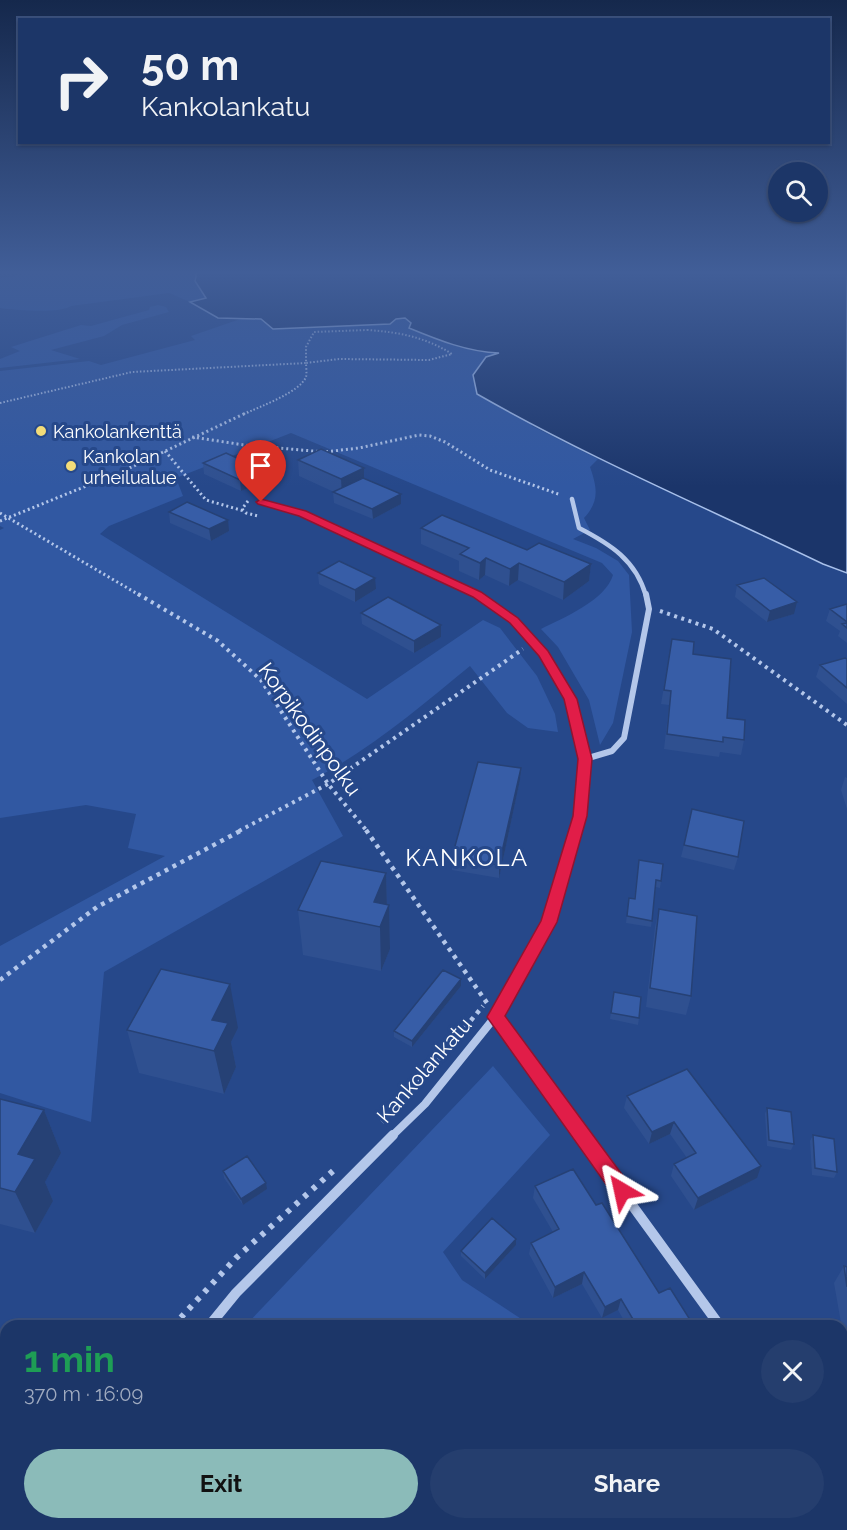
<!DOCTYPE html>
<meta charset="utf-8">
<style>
:root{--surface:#1c3668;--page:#253e6e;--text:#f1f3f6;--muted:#a0abc0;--line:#3a507c;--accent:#8bbbb9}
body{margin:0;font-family:Raleway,sans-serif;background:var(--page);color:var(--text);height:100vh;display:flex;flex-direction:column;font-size:22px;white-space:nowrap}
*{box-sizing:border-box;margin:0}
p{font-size:20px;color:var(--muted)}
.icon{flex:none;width:33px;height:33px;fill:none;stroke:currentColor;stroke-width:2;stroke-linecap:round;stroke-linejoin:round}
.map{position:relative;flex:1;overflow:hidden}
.details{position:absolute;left:0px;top:1320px;width:848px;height:210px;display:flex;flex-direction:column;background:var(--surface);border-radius:18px 18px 0 0;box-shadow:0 2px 4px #0004,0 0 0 2px var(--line)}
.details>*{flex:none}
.banner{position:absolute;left:18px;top:18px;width:812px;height:126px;border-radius:0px;box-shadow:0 2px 4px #0004,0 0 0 2px var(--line);background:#1c3668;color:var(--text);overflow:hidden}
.controls{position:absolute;left:768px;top:162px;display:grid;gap:12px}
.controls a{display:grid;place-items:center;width:60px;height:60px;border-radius:50%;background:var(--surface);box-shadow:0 2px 4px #0004,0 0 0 2px var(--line);font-size:30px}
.pin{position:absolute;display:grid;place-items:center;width:51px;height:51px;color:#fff;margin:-62px -26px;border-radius:50% 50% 50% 0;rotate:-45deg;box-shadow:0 0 6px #0007}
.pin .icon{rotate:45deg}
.me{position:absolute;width:66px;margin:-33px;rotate:324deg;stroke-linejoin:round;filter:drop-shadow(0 0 4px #0008)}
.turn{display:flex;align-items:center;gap:21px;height:126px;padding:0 24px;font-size:27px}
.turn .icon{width:78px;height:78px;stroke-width:2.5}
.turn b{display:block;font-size:42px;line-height:51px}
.round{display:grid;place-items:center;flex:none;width:63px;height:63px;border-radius:32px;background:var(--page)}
.summary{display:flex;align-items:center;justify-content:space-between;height:102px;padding:0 24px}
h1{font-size:36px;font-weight:700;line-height:45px;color:#1e9e55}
.cta{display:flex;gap:12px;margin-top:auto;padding:12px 24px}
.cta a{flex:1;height:69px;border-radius:36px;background:var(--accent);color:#111;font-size:24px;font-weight:700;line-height:69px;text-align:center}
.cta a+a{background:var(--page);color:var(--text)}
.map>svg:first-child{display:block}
.green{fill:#3158a2}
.water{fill:#1b356a;stroke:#a8c0ea;stroke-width:1.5}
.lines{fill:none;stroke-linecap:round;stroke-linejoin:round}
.path-far4{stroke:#b4c7ea;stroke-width:2;stroke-dasharray:1.5 2;stroke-linecap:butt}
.path-far3{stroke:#b4c7ea;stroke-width:3;stroke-dasharray:2 3;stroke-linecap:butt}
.path-far2{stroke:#b4c7ea;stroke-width:4;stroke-dasharray:3 4.5;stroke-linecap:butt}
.path-far1{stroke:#b4c7ea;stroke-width:4.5;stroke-dasharray:4 5;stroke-linecap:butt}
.path{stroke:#b4c7ea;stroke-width:6;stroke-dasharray:4.5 7;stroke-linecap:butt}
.minor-far3{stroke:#b4c7ea;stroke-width:4.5}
.minor-far2{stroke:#b4c7ea;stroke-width:6}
.minor-far1{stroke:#b4c7ea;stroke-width:8}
.minor{stroke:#b4c7ea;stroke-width:10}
.wall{fill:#2f5090}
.shaded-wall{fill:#264175}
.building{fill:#375da7;stroke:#264175;stroke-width:1.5}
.route{fill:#e11d48;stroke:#92132f;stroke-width:1.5}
.poi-dot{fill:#f3dc79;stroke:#26488a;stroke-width:2}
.labels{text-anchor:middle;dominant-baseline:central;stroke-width:6;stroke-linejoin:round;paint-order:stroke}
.far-poi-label{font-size:18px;fill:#fff;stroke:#26488a;text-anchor:start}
.street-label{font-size:21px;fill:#fff;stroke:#26488a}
.quarter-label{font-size:24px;letter-spacing:1.5px;fill:#fff;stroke:#26488a}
</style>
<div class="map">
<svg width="847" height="1530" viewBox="0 0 847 1530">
<rect width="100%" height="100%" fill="#26488a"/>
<path class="green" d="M 23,272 L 197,272 L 195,276 L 206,298 L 190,302 L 169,293 L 71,306 C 60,314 14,310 0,308 L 0,278 L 21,275 Z
M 158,305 L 166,307 L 169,312 L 122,325 L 104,336 L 51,350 L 80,359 L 0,368 L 0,359 L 20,351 L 11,347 L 81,325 L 91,326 L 149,310 L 150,307 Z
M 246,317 L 261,319 L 273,329 L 389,324 L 396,319 L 405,318 L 427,336 L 471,350 L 501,353 L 532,426 L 598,459 L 590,467 C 597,487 600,501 584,518 L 590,530 L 573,539 L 596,548 L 618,561 L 629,575 L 632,632 L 613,723 L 600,745 L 589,700 L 558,647 L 541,629 C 563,618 606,600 613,575 L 602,563 L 291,433 L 176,478 L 183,496 L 109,526 L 100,534 L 367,699 L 483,620 L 500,628 L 537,676 L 555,714 L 558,732 L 528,728 L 507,713 L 470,666 C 420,707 370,750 312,780 L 343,836 L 104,972 L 91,1122 L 0,1093 L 0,946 L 165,856 L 128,848 L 136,814 L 86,805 L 0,818 L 0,530 L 4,528 L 0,526 L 0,371 L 89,361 L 101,365 L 195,340 L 191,336 Z
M 493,1066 L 550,1135 L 443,1252 L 462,1280 L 532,1326 L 245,1326 Z"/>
<path class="water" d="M 197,272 L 847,272 L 847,573 L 823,564 C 707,508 589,458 477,394 L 473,375 L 486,357 L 499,353 C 468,352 438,340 409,328 L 411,323 L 405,318 L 396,319 L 390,324 L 273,329 L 261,319 L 218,318 L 190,302 L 206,298 L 195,281 Z"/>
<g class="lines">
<path class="path-far4" d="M 367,330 C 399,332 425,337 452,354 L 429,360 L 339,359 L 306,363 L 306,347 L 314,332 Z
M 0,403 L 132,372 L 306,363
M 244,414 C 259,407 300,392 306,377 C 307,374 306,367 306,363"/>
<path class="path-far3" d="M 192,437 L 244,445 L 324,452 L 359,448 L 419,435 L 430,436 L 445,442 L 490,470 L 561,495
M 165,451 L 206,500 L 244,511
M 248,501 L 242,509 L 246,513 L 258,516
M 0,513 L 141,596
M 0,521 L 121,472 L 248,412"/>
<path class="path-far2" d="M 138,594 L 218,641 L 261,680 L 328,784 L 367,831
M 660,611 L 713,629 L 847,725
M 239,831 L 328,784 L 523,649"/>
<path class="path-far1" d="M 366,830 L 487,1003
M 0,980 L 97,907 L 242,830
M 382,1122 L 411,1092 L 483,1006"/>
<path class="path" d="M 173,1326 L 236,1258 L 334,1170
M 0,1493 L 6,1491
M 842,1523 L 847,1527
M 79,1524 L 87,1530
M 134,1530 L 180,1524"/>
<path class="minor-far3" d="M 572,499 L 579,528 C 610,544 636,560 646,596
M 261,502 L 303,514 L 479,596"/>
<path class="minor-far2" d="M 477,594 C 489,603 504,611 515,621 C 573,676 598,753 576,831
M 585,759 L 612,751 L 624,738 L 649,609 L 646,594"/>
<path class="minor-far1" d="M 495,1017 L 582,1136
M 392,1136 L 425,1104 L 495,1017 L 549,922 L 576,830"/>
<path class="minor" d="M 581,1135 L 720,1326
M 209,1326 L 236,1293 L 393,1135
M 842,1489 L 847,1492
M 51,1530 L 55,1524"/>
</g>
<path class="wall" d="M 0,272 L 9,272 L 6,275 L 0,275 Z
M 298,460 L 364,479 L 401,494 L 401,504 L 373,519 L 334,503 L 333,492 L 334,492 L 299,476 Z
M 203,463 L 263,470 L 264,481 L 241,491 L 204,474 Z
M 169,512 L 229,531 L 211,541 L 170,523 Z
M 421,528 L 591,564 L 589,581 L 563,600 L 518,580 L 509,586 L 485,575 L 479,580 L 459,571 L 459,561 L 421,544 Z
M 318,573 L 376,589 L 355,602 L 319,584 Z
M 737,585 L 794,614 L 767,622 L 735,597 Z
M 847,604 L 847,643 L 838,636 L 840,631 L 826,621 L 830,609 Z
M 361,613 L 441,637 L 414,653 L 362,624 Z
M 672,639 L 693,654 L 727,718 L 744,740 L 741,755 L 720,752 L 719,757 L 664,749 L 669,705 L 661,704 Z
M 847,659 L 847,704 L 816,677 L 820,665 Z
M 521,768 L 520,780 L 499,878 L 452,870 L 452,857 Z
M 845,777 L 847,778 L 847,809 L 841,790 Z
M 684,845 L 738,857 L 734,870 L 681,857 Z
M 639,860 L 661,881 L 660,888 L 656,887 L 651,927 L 626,923 L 629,898 L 634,899 Z
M 386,873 L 387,905 L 389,905 L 390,949 L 381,971 L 303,955 L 298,910 Z
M 659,909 L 691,996 L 686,1015 L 646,1007 L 655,927 Z
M 461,979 L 461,986 L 412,1047 L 394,1037 L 394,1031 Z
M 614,992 L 639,1018 L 638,1025 L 610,1019 Z
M 238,1028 L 231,1042 L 236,1067 L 224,1094 L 139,1073 L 127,1030 Z
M 687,1069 L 757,1178 L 694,1210 L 671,1176 L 674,1164 L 687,1158 L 670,1134 L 649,1144 L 624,1108 L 627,1096 Z
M 0,1099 L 44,1110 L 61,1153 L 45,1182 L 53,1201 L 35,1233 L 0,1224 Z
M 767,1108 L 794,1144 L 791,1150 L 767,1146 L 765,1114 Z
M 813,1135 L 837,1172 L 834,1178 L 812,1175 L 810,1141 Z
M 223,1171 L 267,1189 L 243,1205 L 224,1178 Z
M 535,1186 L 596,1205 L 659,1293 L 694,1326 L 627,1326 L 618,1310 L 602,1318 L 582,1284 L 553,1298 L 529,1254 L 531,1243 L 553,1232 L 533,1198 Z
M 516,1245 L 485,1279 L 461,1256 L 461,1251 Z
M 844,1266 L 847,1267 L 847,1340 L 844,1340 L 834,1283 Z"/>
<path class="shaded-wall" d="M 364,468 L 364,484 L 342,495 L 341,479 Z
M 263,470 L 264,481 L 241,491 L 240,480 Z
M 401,494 L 401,504 L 373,519 L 372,509 Z
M 228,520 L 229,531 L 211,541 L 209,529 Z
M 486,558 L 485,575 L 479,580 L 480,563 Z
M 519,563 L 518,580 L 509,586 L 510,569 Z
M 591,564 L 589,581 L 563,600 L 564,582 Z
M 375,578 L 376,589 L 355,602 L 355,590 Z
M 797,602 L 794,614 L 767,622 L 770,611 Z
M 441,625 L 441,637 L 414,653 L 414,641 Z
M 521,768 L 520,780 L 499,878 L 499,865 Z
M 386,873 L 387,909 L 389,905 L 390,949 L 381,971 L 380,927 L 374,902 Z
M 461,979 L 461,986 L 412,1047 L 412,1041 Z
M 230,984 L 238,1028 L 231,1042 L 236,1067 L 224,1094 L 214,1051 L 212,1020 Z
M 44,1110 L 61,1153 L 45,1182 L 53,1201 L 35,1233 L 15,1192 L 18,1154 Z
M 674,1122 L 670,1134 L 649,1144 L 652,1132 Z
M 761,1166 L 757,1178 L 694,1210 L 698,1198 Z
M 266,1183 L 267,1189 L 243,1205 L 241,1199 Z
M 516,1239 L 516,1245 L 485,1279 L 485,1273 Z
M 584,1272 L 582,1284 L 553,1298 L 555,1287 Z
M 621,1299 L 618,1310 L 602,1318 L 605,1307 Z
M 6,1417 L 6,1427 L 0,1437 L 0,1426 Z"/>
<path class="building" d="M 321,449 L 364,468 L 341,479 L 298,460 Z
M 226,453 L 263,470 L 240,480 L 203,463 Z
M 363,478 L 401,494 L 372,509 L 333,492 Z
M 187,502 L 228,520 L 209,529 L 169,512 Z
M 442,515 L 527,550 L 539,543 L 591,564 L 564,582 L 519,563 L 510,569 L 486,558 L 480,563 L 460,554 L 469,548 L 421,528 Z
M 339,561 L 375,578 L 355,590 L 318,573 Z
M 764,578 L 797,602 L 770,611 L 737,585 Z
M 388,597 L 441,625 L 414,641 L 361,613 Z
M 847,604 L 847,622 L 830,609 Z
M 847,623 L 847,628 L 842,624 Z
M 672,639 L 694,642 L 693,654 L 731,659 L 727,718 L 745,720 L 744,740 L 723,737 L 723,742 L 667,734 L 671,691 L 664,690 Z
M 845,658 L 847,659 L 847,688 L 820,665 Z
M 478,762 L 521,768 L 499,865 L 452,857 Z
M 692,809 L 744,821 L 738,857 L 684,845 Z
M 639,860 L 663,864 L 661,881 L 656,880 L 652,921 L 627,916 L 629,898 L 635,899 Z
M 321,861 L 386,873 L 374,902 L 389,905 L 380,927 L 298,910 Z
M 659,909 L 697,916 L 691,996 L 650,988 Z
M 161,969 L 230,984 L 212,1020 L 228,1023 L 214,1051 L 127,1030 Z
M 443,970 L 461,979 L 412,1041 L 394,1031 Z
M 614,992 L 641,997 L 639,1018 L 611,1013 Z
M 687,1069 L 761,1166 L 698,1198 L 674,1164 L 696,1153 L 674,1122 L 652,1132 L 627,1096 Z
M 0,1099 L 44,1110 L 18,1154 L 35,1159 L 15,1192 L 0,1188 Z
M 767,1108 L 791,1112 L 794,1144 L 769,1140 Z
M 813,1135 L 834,1139 L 837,1172 L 815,1168 Z
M 247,1156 L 266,1183 L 241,1199 L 223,1171 Z
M 573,1169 L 596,1205 L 602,1203 L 659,1293 L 670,1288 L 694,1326 L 637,1326 L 621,1299 L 605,1307 L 584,1272 L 555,1287 L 531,1243 L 559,1229 L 535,1186 Z
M 492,1218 L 516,1239 L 485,1273 L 461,1251 Z
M 844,1266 L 847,1267 L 847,1287 Z
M 0,1398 L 6,1401 L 6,1417 L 0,1426 Z"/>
<linearGradient id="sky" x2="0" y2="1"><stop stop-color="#15284c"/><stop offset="0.56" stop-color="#415e98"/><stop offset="1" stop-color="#415e98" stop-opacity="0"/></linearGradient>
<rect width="847" height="487" fill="url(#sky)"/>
<path class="route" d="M 261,499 L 306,511 L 481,592 L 518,618 L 548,651 L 577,699 L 592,759 L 587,816 L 557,922 L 505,1016 L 629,1184 L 632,1191 L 629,1197 L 622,1200 L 615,1197 L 487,1017 L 541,921 L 573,816 L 578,759 L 564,699 L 539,656 L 510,623 L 473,597 L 299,516 L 258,504 L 256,502 Z"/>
<g class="poi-dot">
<circle cx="41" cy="431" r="6"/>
<circle cx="71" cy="466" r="6"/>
</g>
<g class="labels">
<g class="far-poi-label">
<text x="53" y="431">Kankolankenttä</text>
<text x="83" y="456">Kankolan<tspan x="83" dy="21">urheilualue</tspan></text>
</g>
<g class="street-label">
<text transform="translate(310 729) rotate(54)">Korpikodinpolku</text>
<text transform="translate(424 1070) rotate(-49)">Kankolankatu</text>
</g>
<g class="quarter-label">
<text x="467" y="857">KANKOLA</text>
</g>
</g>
</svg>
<div class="controls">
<a><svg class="icon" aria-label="search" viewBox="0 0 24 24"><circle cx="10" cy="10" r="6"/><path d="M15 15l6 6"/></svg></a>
</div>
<div class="pin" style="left:261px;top:502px;background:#d93025"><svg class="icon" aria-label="arrive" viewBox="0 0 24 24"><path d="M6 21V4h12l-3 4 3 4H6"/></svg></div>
<svg class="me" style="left:622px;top:1191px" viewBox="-20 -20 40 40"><path d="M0-17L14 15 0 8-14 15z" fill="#e11d48" stroke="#fff" stroke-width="4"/></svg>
<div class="banner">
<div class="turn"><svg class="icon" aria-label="right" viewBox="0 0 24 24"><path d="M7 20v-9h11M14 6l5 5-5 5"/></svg><div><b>50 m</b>Kankolankatu</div></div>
</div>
<section class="details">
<div class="summary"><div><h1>1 min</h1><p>370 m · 16:09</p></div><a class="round"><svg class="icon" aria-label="close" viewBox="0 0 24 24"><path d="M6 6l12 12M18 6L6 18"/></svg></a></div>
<div class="cta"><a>Exit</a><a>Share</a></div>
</section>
</div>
